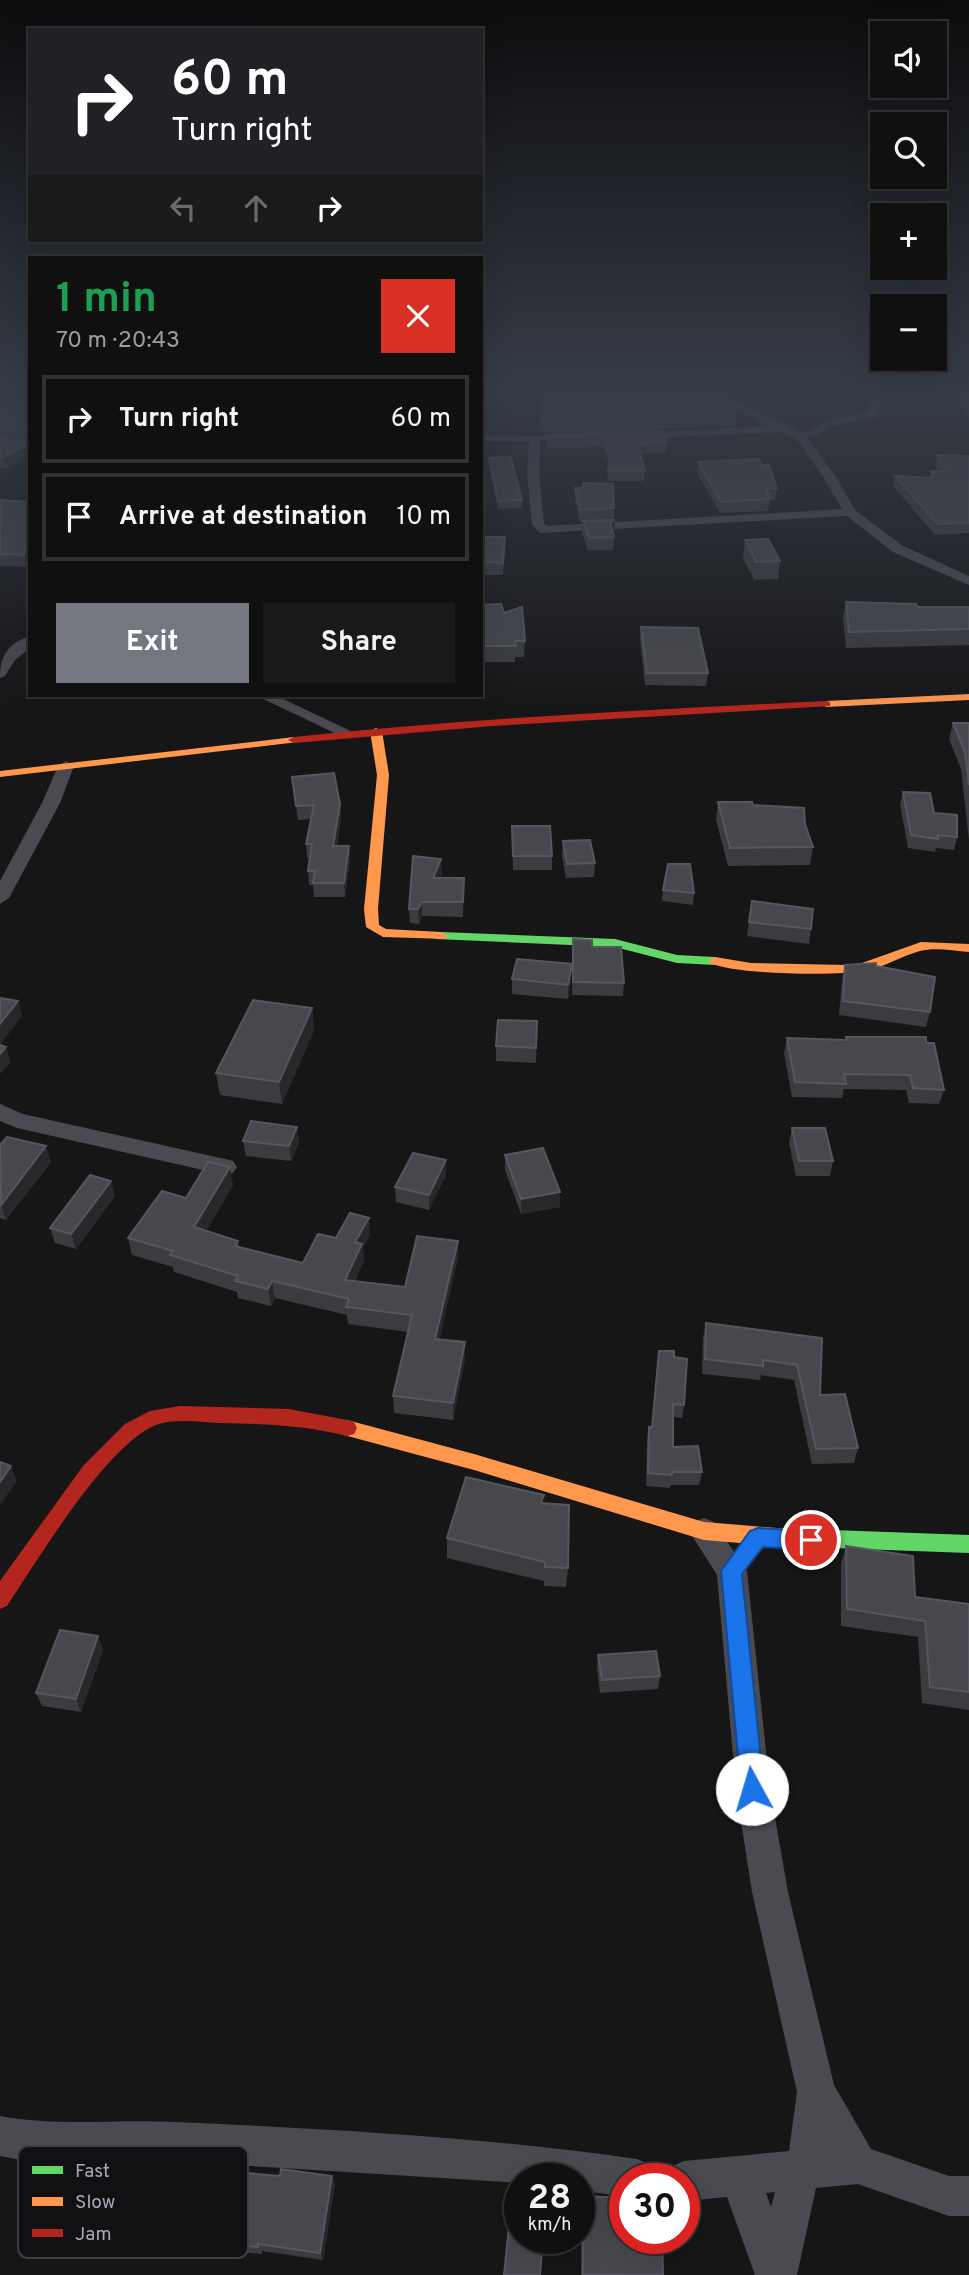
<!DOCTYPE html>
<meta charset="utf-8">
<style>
:root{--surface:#101011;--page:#19191a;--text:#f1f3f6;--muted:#9c9d9f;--line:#303031;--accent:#747680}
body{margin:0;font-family:Overpass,sans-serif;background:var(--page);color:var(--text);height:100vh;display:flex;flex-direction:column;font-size:26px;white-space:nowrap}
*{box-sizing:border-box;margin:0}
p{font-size:23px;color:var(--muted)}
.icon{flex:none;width:38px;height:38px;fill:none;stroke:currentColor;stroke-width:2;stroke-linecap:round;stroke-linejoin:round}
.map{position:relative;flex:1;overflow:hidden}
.panel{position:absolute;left:28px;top:256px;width:455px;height:441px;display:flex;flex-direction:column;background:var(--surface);border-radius:0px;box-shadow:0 7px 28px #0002,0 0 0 2px var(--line)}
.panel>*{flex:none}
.guide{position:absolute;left:28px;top:28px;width:455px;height:214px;border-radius:0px;box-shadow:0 7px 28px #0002,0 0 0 2px var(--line);background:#202124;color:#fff;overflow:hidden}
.controls{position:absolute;left:870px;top:21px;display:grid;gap:14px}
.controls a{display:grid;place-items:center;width:77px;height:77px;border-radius:0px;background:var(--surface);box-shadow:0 7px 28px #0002,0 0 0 2px var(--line);font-size:35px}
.speed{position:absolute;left:504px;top:2163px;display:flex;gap:14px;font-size:35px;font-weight:700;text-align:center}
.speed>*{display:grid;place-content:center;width:91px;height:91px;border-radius:50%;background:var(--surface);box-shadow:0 7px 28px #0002,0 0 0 2px var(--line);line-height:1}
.speed small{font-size:18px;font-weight:400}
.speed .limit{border:10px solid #d22;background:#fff;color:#111}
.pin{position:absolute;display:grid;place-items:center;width:60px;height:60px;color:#fff;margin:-30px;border:4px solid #fff;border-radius:50%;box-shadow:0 2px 7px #0007}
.me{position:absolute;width:77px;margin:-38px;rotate:354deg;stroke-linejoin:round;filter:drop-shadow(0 0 5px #0008)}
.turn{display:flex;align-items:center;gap:24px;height:147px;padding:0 28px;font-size:32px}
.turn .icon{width:91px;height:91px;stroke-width:2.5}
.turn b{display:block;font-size:49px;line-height:60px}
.lanes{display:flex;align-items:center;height:66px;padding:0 28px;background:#0003;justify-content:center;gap:35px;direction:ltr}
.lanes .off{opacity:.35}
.round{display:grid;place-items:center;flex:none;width:74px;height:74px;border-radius:0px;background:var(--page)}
.summary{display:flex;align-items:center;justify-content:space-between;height:119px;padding:0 28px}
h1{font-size:42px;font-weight:700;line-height:52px;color:#1e9e55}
.primary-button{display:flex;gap:14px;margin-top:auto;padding:14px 28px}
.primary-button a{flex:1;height:80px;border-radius:0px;background:var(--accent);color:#fff;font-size:28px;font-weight:700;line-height:80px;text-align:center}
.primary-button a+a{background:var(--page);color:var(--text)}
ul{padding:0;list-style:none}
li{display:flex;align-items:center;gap:21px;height:88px;margin:0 14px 10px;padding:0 14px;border:4px solid var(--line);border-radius:0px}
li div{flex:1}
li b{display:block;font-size:26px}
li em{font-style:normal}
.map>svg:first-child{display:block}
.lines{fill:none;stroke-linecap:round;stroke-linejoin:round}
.street{fill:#4a4b50;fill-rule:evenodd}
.fast{fill:#63d668;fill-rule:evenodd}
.slow{fill:#ff974d;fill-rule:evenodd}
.jam{fill:#b3261e;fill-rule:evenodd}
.wall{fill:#3b3c40}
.shaded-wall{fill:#27282a}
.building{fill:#47484d;stroke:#56575e;stroke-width:2}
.route{fill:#1a73e8;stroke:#114b97;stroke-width:2}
.key{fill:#111013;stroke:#3e3e45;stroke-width:2}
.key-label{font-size:19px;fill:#a6aab9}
</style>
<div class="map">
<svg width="969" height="2275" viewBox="0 0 969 2275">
<rect width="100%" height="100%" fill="#161617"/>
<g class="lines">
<path class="street" d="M 707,394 L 720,394 L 801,432 L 812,430 L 825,421 L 867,413 L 870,407 L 869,394 L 879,394 L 880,407 L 875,418 L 832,426 L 820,434 L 807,438 L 836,477 L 855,510 L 903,546 L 969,576 L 969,585 L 893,552 L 847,516 L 540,533 L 532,525 L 527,474 L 529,441 L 481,441 L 481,435 L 552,436 L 552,440 L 540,441 L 539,474 L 544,524 L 548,526 L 842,509 L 824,478 L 796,438 L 781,432 L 632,439 L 626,436 L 632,433 L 768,426 Z
M 30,636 L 30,648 L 15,660 L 5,676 L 0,678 C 0,656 8,643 30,636 Z
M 255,695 L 275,695 L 357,734 L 355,737 L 343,737 Z
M 66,761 L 74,766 L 60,803 L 9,898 L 0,904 L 0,881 L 42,803 L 58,766 Z
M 0,1104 L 23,1114 L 225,1159 L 233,1161 L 237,1167 L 233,1173 L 225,1175 L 17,1128 L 0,1121 Z
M 704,1518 L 714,1522 L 747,1571 L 770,1789 L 788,1892 L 834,2085 L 871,2149 L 949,2176 L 969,2176 L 969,2216 L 949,2216 L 858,2184 L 816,2188 L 797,2275 L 755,2275 L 727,2197 L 684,2201 L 684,2179 L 665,2179 L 670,2167 L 684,2161 L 789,2151 L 797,2092 L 752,1892 L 736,1789 L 717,1575 L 689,1531 L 694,1522 ZM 775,2192 L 771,2207 L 766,2193 Z
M 0,2116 C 58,2127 117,2119 175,2122 C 330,2129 484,2137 637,2159 L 651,2165 L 657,2179 L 625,2179 L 625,2197 L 579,2190 L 579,2179 L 520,2179 L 520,2183 L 171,2161 L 27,2161 L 0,2156 Z"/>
<path class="fast" d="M 441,932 L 615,939 L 677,955 L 715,957 L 722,961 L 715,965 L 677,963 L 615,947 L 436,939 L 434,936 Z
M 777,1528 L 969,1535 L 969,1553 L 777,1546 L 770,1543 L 767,1537 L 770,1531 Z"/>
<path class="slow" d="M 969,694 L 969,700 L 826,707 L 821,704 L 826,701 Z
M 376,728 L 382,731 L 389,775 L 378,909 L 379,925 L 386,929 L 441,932 L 448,936 L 446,939 L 383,937 L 366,927 L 364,909 L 377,775 L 370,731 Z
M 294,737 L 300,740 L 298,742 L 0,777 L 0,771 Z
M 921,942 L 969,944 L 969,952 C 954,951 935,947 920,951 C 901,956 883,968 864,971 C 840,976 723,975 708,961 L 715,957 L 751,963 L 847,965 L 862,963 Z
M 347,1420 L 474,1454 L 704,1522 L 777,1528 L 784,1531 L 787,1537 L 784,1543 L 777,1546 L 704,1540 L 474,1470 L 340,1434 L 337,1428 L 340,1422 Z"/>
<path class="jam" d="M 826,701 L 830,702 L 830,706 L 493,726 L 294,743 L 288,740 L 294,737 C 471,718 648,710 826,701 Z
M 180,1406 L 289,1409 L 347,1420 L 354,1422 L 357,1428 L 354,1434 L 347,1436 C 305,1425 263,1424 220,1423 C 200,1422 175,1418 156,1425 C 107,1444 37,1561 7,1606 L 0,1609 L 0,1581 L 83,1466 L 125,1424 L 150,1411 Z"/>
</g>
<path class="wall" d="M 0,394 L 30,395 L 30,455 L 6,468 L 0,467 L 0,439 L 28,442 L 0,439 Z
M 932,394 L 969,394 L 969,421 L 952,394 Z
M 540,416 L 736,416 L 735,425 L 592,433 L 667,443 L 666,453 L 640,454 L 645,471 L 644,481 L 607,481 L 609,465 L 604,447 L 547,448 L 546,435 L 584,433 L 542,433 L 540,426 Z
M 937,455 L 969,456 L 969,533 L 935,535 L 893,486 L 895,476 L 930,477 L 931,471 L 938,471 L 935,465 Z
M 489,458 L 522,500 L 522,508 L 498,509 L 489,466 Z
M 698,462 L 762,465 L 777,489 L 775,500 L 770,500 L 768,511 L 720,513 L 697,473 Z
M 575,488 L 582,488 L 614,508 L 614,520 L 580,522 L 575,500 Z
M 0,500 L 30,502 L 30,559 L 27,567 L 0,566 Z
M 615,520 L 614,532 L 613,532 L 614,537 L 613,550 L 588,550 L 582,533 L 583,521 Z
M 481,537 L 505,549 L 503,575 L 481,575 Z
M 745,540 L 780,561 L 778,579 L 754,580 L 743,558 Z
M 846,602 L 918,607 L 969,607 L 969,645 L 846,648 L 843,617 Z
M 481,605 L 504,613 L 525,641 L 524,657 L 515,657 L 515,662 L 481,662 Z
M 641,627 L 708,673 L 706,686 L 645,685 L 640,639 Z
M 953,723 L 969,723 L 969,840 L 961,769 L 949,739 Z
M 292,777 L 340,804 L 341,818 L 337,846 L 349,846 L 350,859 L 345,897 L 314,897 L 313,885 L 309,885 L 308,871 L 310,858 L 307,858 L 306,844 L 311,819 L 298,820 Z
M 903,792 L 934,813 L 957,837 L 954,850 L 936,848 L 935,852 L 908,848 L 900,804 Z
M 718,802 L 753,805 L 813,847 L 810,865 L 728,866 L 716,820 Z
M 512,826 L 552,856 L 552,870 L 513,870 Z
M 563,841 L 595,863 L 594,877 L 566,878 L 562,855 Z
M 442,874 L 440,878 L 464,878 L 463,917 L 422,916 L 419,924 L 410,923 L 409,909 Z
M 663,890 L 694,893 L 693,905 L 662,901 Z
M 752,901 L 811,929 L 809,944 L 747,936 Z
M 573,939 L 592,947 L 624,983 L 623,996 L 572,995 Z
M 845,965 L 876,966 L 930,1012 L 926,1027 L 839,1015 L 842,980 Z
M 512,979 L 571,979 L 568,999 L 512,994 Z
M 312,1008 L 314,1030 L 282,1104 L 220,1095 L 216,1073 Z
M 537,1021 L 536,1063 L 496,1061 L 496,1046 Z
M 846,1037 L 926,1043 L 944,1090 L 939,1104 L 909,1103 L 906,1090 L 844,1089 L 842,1098 L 792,1097 L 784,1053 L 787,1038 L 845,1040 Z
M 297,1127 L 299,1142 L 291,1161 L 246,1156 L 243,1141 Z
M 792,1128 L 833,1161 L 830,1176 L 796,1176 L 789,1143 Z
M 0,1145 L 51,1162 L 6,1220 L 0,1218 Z
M 505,1155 L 560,1192 L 560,1207 L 521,1214 L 505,1170 Z
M 446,1175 L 429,1210 L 396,1202 L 395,1187 Z
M 233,1185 L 206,1231 L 238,1241 L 239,1247 L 303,1263 L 336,1238 L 370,1235 L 363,1248 L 364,1261 L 355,1281 L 405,1287 L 458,1258 L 439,1339 L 465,1359 L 453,1420 L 394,1413 L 393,1396 L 408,1332 L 348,1324 L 347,1315 L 275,1298 L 271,1306 L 238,1298 L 237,1292 L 174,1272 L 173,1267 L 132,1255 L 128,1238 L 186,1198 Z
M 115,1196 L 76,1249 L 55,1243 L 50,1228 Z
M 706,1323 L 822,1338 L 820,1395 L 858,1448 L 854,1463 L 812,1464 L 794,1380 L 761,1375 L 760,1380 L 702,1374 L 703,1338 Z
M 659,1351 L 674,1357 L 684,1405 L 682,1418 L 673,1417 L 673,1447 L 702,1472 L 699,1485 L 671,1485 L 670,1488 L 646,1486 L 647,1440 L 649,1427 L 652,1427 Z
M 543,1503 L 568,1568 L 566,1587 L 544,1586 L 544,1581 L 447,1558 L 447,1538 Z
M 846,1546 L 915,1597 L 969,1604 L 969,1710 L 922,1703 L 918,1637 L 841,1626 L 841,1564 Z
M 98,1636 L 103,1650 L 81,1712 L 42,1706 L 36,1693 Z
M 598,1655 L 660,1676 L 658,1689 L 600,1693 L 597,1668 Z
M 280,2176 L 332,2176 L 335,2184 L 323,2260 L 262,2251 L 262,2254 L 229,2251 L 224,2244 Z
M 583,2196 L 663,2275 L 581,2275 L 581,2208 Z"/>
<path class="shaded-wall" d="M 30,443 L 30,455 L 6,468 L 4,457 Z
M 615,520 L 614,532 L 610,534 L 610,522 Z
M 30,541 L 30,559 L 27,567 L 24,555 Z
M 340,804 L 341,818 L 334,859 L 333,846 Z
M 349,846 L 350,859 L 345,897 L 344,883 Z
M 441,859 L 442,874 L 433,892 L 433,878 Z
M 422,902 L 422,916 L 419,924 L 418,909 Z
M 572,964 L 571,979 L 568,999 L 568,985 Z
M 18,1001 L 22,1016 L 0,1045 L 0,1024 Z
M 312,1008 L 314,1030 L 282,1104 L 279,1082 Z
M 6,1047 L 11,1062 L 0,1074 L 0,1054 Z
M 297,1127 L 299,1142 L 291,1161 L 289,1146 Z
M 46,1146 L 51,1162 L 6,1220 L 1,1205 Z
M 446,1160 L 446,1175 L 429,1210 L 429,1195 Z
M 230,1167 L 233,1185 L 198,1245 L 194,1227 Z
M 111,1181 L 115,1196 L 76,1249 L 71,1234 Z
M 560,1192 L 560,1207 L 521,1214 L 521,1199 Z
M 369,1218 L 370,1235 L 363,1248 L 364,1261 L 347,1297 L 345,1280 L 355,1242 Z
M 458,1241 L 458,1258 L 436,1356 L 435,1339 Z
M 272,1281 L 275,1298 L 271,1306 L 268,1289 Z
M 465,1342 L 465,1359 L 453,1420 L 453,1403 Z
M 11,1466 L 17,1481 L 0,1505 L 0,1482 Z
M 98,1636 L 103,1650 L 81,1712 L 76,1699 Z
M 332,2176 L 335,2184 L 323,2260 L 320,2253 Z"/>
<path class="building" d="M 0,394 L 30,395 L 30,438 L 28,432 L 0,429 Z
M 546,394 L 720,394 L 727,398 L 736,416 L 587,424 L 542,423 L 540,416 Z
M 958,394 L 969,394 L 969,410 Z
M 660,431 L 667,443 L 637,444 L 645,471 L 608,471 L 610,458 L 604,436 L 547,438 L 546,435 Z
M 0,439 L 27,443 L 30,441 L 30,443 L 4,457 L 0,456 Z
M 937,455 L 969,456 L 969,523 L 938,524 L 895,476 L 933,478 L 931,471 L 945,471 Z
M 511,457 L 522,500 L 498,501 L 489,458 Z
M 758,459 L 762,465 L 769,465 L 777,489 L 766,489 L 770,499 L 721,502 L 698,462 Z
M 583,483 L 613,484 L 614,508 L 580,510 L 575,488 L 583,488 Z
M 0,500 L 30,502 L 30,541 L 24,555 L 0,554 Z
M 615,520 L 610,522 L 614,537 L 589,538 L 583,521 Z
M 481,537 L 505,537 L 503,563 L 481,562 Z
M 768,539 L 780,561 L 756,562 L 745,540 Z
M 846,602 L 916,604 L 918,607 L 969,607 L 969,629 L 849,632 Z
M 501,604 L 504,613 L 522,607 L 525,641 L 515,641 L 516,646 L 481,646 L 481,605 Z
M 641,627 L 698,628 L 708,673 L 647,673 Z
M 953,723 L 969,723 L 969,785 L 965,752 Z
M 334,773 L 340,804 L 333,846 L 349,846 L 344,883 L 313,883 L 315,871 L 308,871 L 312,844 L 306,844 L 314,805 L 296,806 L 292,777 Z
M 903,792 L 930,793 L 934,813 L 957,815 L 957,837 L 938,835 L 938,839 L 911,835 Z
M 718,802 L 752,802 L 753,805 L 804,808 L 805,824 L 813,847 L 730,848 Z
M 512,826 L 550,826 L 552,856 L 513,856 Z
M 590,840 L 595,863 L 567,864 L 563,841 Z
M 413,856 L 441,859 L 433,878 L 464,878 L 463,902 L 422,902 L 418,909 L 409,909 Z
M 668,864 L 690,864 L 694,893 L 663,890 Z
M 752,901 L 813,909 L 811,929 L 749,922 Z
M 573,939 L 592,940 L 592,947 L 621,947 L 624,983 L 573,982 Z
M 517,959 L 572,964 L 568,985 L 512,979 Z
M 876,963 L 876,966 L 935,977 L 930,1012 L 843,1001 L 845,965 Z
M 0,998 L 18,1001 L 0,1024 Z
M 253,1000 L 312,1008 L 279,1082 L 216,1073 Z
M 498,1020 L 537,1021 L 536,1048 L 496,1046 Z
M 846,1037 L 926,1037 L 926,1043 L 934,1043 L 944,1090 L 913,1088 L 910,1075 L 844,1074 L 846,1084 L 795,1082 L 787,1038 L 847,1040 Z
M 0,1045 L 6,1047 L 0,1054 Z
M 251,1121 L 297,1127 L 289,1146 L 243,1141 Z
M 792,1128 L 825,1128 L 833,1161 L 799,1161 Z
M 7,1137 L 46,1146 L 1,1205 L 0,1145 Z
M 543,1148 L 560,1192 L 521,1199 L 505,1155 Z
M 413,1153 L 446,1160 L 429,1195 L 395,1187 Z
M 208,1162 L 230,1167 L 194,1227 L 238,1241 L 235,1246 L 303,1263 L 318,1234 L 336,1238 L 350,1213 L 369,1218 L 355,1242 L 362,1244 L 345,1280 L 405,1287 L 417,1236 L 458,1241 L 435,1339 L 465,1342 L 453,1403 L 393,1396 L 412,1315 L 346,1307 L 349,1299 L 272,1281 L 268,1289 L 235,1281 L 238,1276 L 170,1255 L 173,1251 L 128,1238 L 162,1191 L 186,1198 Z
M 90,1175 L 111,1181 L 71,1234 L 50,1228 Z
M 706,1323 L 822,1338 L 820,1395 L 845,1394 L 858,1448 L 816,1449 L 797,1365 L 763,1360 L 763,1366 L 705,1359 Z
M 659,1351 L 674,1351 L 674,1357 L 687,1359 L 684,1405 L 673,1404 L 673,1447 L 698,1446 L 702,1472 L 672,1472 L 672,1475 L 648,1473 L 649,1427 L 652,1428 Z
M 0,1462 L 11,1466 L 0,1482 Z
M 466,1477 L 544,1495 L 541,1503 L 569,1505 L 568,1568 L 545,1567 L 545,1562 L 447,1538 Z
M 846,1546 L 913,1556 L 915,1597 L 969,1604 L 969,1692 L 930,1687 L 925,1621 L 847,1609 Z
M 60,1630 L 98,1636 L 76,1699 L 36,1693 Z
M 656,1651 L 660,1676 L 602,1680 L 598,1655 Z
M 281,2169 L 332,2176 L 320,2253 L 258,2244 L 258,2247 L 224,2244 L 236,2172 L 280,2176 Z
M 583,2196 L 625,2198 L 625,2238 L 662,2238 L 663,2275 L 583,2275 Z
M 510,2216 L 520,2217 L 520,2238 L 543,2238 L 540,2275 L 504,2275 Z"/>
<linearGradient id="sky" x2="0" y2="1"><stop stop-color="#0c0c0d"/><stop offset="0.55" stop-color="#363c47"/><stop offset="1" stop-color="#363c47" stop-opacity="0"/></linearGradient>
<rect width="969" height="712" fill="url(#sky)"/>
<path class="route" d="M 758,1528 L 811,1531 L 818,1534 L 821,1540 L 818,1547 L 811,1550 L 763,1547 L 742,1574 L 764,1789 L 761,1797 L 752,1801 L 744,1797 L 741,1789 L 721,1571 L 750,1531 Z"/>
<rect x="18" y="2146" width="230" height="112" rx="10" class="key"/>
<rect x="32" y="2166" width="31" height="8" fill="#63d668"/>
<rect x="32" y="2197" width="31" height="9" fill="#ff974d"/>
<rect x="32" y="2229" width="31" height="8" fill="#b3261e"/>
<g class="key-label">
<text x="75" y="2177">Fast</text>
<text x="75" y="2208">Slow</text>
<text x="75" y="2240">Jam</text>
</g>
</svg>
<div class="controls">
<a><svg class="icon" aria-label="sound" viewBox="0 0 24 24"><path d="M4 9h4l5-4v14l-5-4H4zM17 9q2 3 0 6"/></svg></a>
<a><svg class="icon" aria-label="search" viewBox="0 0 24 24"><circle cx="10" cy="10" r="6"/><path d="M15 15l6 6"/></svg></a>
<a>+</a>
<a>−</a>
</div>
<div class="speed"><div>28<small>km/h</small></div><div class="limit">30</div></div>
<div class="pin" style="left:811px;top:1540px;background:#d93025"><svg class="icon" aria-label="arrive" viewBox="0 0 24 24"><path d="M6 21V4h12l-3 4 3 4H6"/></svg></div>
<svg class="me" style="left:752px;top:1789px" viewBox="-20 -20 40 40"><circle r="19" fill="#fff"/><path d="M0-13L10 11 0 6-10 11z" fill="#1a73e8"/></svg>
<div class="guide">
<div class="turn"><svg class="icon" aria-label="right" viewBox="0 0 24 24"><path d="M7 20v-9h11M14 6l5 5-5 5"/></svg><div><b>60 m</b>Turn right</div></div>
<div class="lanes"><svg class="icon off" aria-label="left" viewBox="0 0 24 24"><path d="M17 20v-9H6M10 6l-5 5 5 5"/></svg><svg class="icon off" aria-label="ahead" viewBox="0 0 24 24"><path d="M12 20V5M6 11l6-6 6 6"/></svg><svg class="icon" aria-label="right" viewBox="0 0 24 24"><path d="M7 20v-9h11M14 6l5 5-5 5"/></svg></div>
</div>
<section class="panel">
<div class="summary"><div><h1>1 min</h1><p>70 m · 20:43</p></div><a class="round" style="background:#d93025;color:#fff"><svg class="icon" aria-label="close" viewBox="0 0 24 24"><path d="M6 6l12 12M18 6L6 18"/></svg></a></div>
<ul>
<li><svg class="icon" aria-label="right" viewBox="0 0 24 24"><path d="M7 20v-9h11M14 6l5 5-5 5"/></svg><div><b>Turn right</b></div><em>60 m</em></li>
<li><svg class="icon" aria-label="arrive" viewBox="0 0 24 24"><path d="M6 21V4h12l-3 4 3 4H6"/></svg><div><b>Arrive at destination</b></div><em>10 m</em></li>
</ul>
<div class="primary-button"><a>Exit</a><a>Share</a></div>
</section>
</div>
